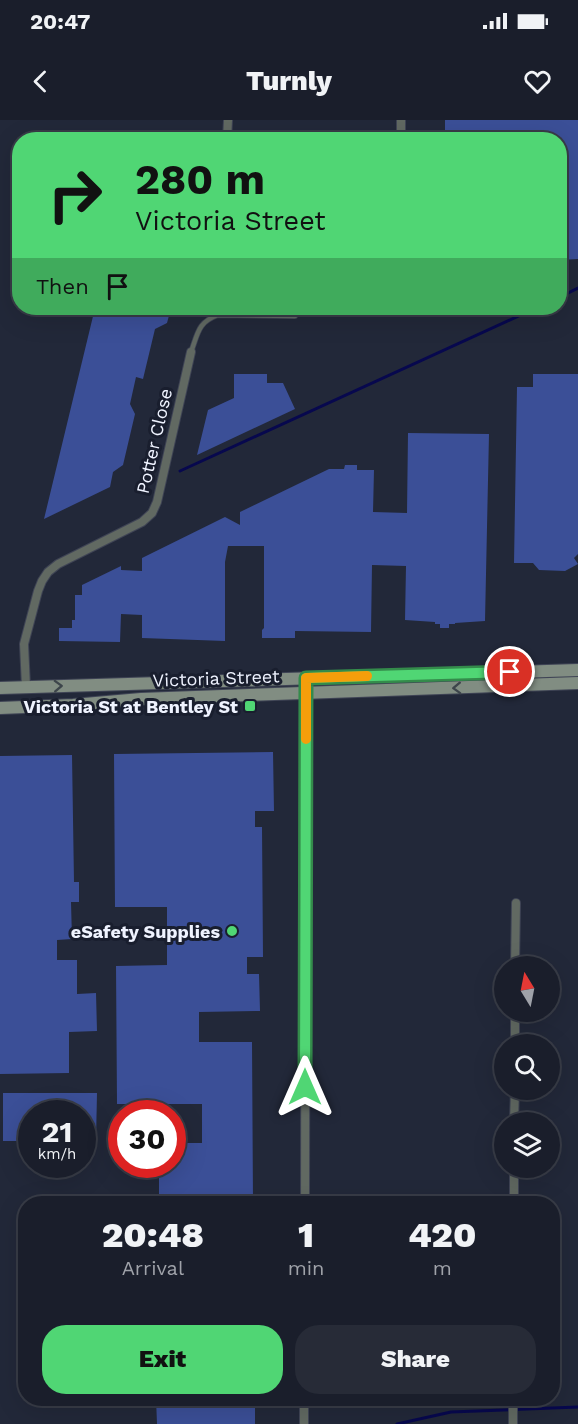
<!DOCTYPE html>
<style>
:root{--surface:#1a1e2b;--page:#272b37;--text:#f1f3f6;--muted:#9fa2a9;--line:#383c47;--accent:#50d674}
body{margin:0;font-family:"Work Sans",sans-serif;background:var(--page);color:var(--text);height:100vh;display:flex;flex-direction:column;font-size:22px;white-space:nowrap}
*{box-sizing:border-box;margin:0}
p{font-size:20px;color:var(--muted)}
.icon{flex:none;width:33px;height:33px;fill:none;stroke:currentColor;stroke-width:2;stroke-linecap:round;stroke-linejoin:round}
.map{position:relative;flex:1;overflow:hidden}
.details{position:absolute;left:18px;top:1076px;width:542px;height:210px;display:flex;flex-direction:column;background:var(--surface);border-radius:24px;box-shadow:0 6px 24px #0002,0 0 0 2px var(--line)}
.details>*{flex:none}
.hud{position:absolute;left:12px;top:12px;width:555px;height:183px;border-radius:24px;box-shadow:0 6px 24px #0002,0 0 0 2px var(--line);background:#50d674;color:#111;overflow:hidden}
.needle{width:39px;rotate:350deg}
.buttons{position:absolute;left:494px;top:836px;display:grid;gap:12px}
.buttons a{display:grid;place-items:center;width:66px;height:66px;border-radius:50%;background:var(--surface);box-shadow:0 6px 24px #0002,0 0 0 2px var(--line);font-size:30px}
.speed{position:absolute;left:18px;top:980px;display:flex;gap:12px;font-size:30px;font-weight:700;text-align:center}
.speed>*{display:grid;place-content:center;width:78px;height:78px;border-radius:50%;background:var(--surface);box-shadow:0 6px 24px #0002,0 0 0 2px var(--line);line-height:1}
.speed small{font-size:15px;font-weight:400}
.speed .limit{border:9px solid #d22;background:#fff;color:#111}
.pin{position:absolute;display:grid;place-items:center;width:51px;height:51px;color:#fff;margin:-26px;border:3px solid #fff;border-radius:50%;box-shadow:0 2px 6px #0007}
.me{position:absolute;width:66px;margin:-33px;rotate:0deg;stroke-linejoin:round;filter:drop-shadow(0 0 4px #0008)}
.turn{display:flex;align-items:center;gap:21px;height:126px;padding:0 24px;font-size:27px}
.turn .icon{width:78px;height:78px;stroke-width:2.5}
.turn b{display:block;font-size:42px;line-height:51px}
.then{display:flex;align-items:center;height:57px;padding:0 24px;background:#0003;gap:12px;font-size:22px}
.eta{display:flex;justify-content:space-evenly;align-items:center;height:102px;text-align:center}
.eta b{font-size:36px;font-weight:800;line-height:42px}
.button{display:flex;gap:12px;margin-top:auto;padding:12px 24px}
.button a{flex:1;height:69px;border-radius:24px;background:var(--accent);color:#111;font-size:24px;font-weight:800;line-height:69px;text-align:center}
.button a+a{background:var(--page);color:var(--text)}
.status{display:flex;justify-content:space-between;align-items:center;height:42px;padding:0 30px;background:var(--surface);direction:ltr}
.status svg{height:16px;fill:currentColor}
header{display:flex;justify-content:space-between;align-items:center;height:78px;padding:0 24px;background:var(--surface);font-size:27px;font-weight:800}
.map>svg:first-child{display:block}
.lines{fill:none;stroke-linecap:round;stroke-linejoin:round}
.stream{stroke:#07084e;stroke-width:3}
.building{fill:#3b4f97}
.lane-casing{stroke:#3f4455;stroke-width:6}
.street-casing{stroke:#3f4455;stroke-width:10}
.secondary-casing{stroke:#3f4455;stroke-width:14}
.lane{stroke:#616962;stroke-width:4.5}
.street{stroke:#616962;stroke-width:8}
.secondary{stroke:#818d82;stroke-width:12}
.oneway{stroke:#3d454b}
.route-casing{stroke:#348b4b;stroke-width:15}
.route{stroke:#50d674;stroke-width:10}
.slow{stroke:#f59e0b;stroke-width:10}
.poi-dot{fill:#50d674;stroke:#191e2e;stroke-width:2}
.labels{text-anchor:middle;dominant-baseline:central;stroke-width:6;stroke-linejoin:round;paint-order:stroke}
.street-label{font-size:18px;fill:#eff3ff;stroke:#191e2e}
.poi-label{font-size:18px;font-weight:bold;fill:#eff3ff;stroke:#191e2e;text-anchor:end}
</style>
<div class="status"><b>20:47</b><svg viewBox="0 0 49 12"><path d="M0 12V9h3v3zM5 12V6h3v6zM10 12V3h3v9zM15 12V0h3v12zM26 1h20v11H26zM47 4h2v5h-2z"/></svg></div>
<header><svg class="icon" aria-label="back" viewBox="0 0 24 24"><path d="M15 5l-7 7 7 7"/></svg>Turnly<svg class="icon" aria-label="heart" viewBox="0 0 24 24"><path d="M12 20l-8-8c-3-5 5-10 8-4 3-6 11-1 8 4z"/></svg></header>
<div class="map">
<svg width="578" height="1304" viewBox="0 0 578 1304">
<rect width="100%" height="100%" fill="#222839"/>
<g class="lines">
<path class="stream" d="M 560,177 L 578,168
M 180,351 L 536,188
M 397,1304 L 451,1292 L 578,1287"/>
</g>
<path class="building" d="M 445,0 L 578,0 L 578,139 L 560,140 L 560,20 L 445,20 Z
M 95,188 L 171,188 L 167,203 L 155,209 L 143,259 L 136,257 L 130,284 L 135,294 L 123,345 L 113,352 L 110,367 L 44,399 Z
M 234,254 L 267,254 L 267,263 L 283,263 L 295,289 L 197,335 L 208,290 L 234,278 Z
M 533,254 L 578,254 L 578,434 L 574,438 L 578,444 L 565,451 L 539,450 L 533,443 L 514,443 L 517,267 L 533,267 Z
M 408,313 L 489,314 L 485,501 L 455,503 L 455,504 L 449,504 L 449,508 L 440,508 L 440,504 L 435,504 L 435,502 L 405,500 L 406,446 L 372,445 L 371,512 L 295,511 L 295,518 L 262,518 L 262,510 L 264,508 L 264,426 L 228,426 L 225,442 L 225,521 L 142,518 L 142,495 L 121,494 L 120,522 L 59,521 L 59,508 L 72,508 L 72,500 L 75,500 L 75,475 L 82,475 L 82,465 L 121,446 L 121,450 L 142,451 L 142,438 L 225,397 L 240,405 L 240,392 L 329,349 L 344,349 L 345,345 L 357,345 L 357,350 L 374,350 L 373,392 L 407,393 Z
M 273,632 L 274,691 L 255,691 L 255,707 L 262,707 L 263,837 L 247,837 L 247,854 L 259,854 L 260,891 L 199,892 L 199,922 L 252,922 L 253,1083 L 159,1083 L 159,1044 L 172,1044 L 172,1023 L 202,1023 L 202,984 L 117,984 L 116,846 L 167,845 L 167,787 L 115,787 L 114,634 Z
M 72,635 L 74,762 L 79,762 L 79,782 L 71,782 L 72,819 L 57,820 L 57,840 L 77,840 L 77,874 L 96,873 L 97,911 L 69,912 L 69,953 L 0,954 L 0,636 Z
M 3,973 L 97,973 L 96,1021 L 82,1021 L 82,993 L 32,993 L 32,1021 L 3,1021 Z
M 156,1278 L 255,1278 L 255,1304 L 157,1304 Z"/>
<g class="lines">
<g class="lane-casing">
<path id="lane" d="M 191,232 C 198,213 198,202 218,195 L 295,196"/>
</g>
<g class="street-casing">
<path id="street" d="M 227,20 L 228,0
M 401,20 L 401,0
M 26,567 L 24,524 L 38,471 L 42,461 L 48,452 L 58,444 L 142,402 L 152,393 L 157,382 L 191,232
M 515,846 L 516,783
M 515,924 L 515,891
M 514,1002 L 515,969
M 305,1083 L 306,567
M 514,1083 L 514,1047
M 304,1304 L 304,1278
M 513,1304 L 513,1278"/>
</g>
<g class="secondary-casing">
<path id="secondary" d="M 0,568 L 578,550
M 0,588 L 73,585 L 141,579 L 578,563"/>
</g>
<use href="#lane" class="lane"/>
<use href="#street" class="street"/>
<use href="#secondary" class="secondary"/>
</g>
<defs><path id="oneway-chevron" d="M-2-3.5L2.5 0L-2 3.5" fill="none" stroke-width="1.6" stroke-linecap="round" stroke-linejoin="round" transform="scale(1.5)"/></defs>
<g class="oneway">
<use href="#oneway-chevron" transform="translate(58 566) rotate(-2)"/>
<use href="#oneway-chevron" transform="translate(457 568) rotate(178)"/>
</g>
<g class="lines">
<g class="route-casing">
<path id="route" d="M 305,967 L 306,558 L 510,552"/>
</g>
<use href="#route" class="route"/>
<path class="slow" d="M 306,619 L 306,558 L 367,556"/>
</g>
<g class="poi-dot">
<rect x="244" y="580" width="12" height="12" rx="3"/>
<circle cx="232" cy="811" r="6"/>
</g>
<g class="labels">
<g class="street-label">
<text transform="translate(154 321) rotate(-77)">Potter Close</text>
<text transform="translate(216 558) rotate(-2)">Victoria Street</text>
</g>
<g class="poi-label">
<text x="238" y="586">Victoria St at Bentley St</text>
<text x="220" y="811">eSafety Supplies</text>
</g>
</g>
</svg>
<div class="buttons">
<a><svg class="needle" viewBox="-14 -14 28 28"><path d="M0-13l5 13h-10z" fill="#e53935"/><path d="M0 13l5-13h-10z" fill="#9fa2a9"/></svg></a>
<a><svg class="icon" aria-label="search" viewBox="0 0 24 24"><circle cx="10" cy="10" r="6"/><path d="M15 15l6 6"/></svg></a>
<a><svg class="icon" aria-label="layers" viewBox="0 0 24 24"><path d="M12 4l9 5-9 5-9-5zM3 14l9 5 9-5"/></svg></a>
</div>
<div class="speed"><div>21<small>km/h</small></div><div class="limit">30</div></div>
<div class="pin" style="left:510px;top:552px;background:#d93025"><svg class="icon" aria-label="arrive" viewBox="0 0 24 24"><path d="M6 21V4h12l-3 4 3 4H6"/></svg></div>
<svg class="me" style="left:305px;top:967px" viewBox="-20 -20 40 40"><path d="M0-17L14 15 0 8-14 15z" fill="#50d674" stroke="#fff" stroke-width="4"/></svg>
<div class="hud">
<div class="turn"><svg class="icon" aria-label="right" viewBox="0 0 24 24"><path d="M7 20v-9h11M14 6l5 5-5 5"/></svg><div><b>280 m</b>Victoria Street</div></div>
<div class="then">Then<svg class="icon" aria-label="arrive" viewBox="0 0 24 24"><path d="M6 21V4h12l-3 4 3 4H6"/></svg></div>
</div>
<section class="details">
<div class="eta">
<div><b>20:48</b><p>Arrival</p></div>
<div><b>1</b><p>min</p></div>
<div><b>420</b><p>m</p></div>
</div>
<div class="button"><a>Exit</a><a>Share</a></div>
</section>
</div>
